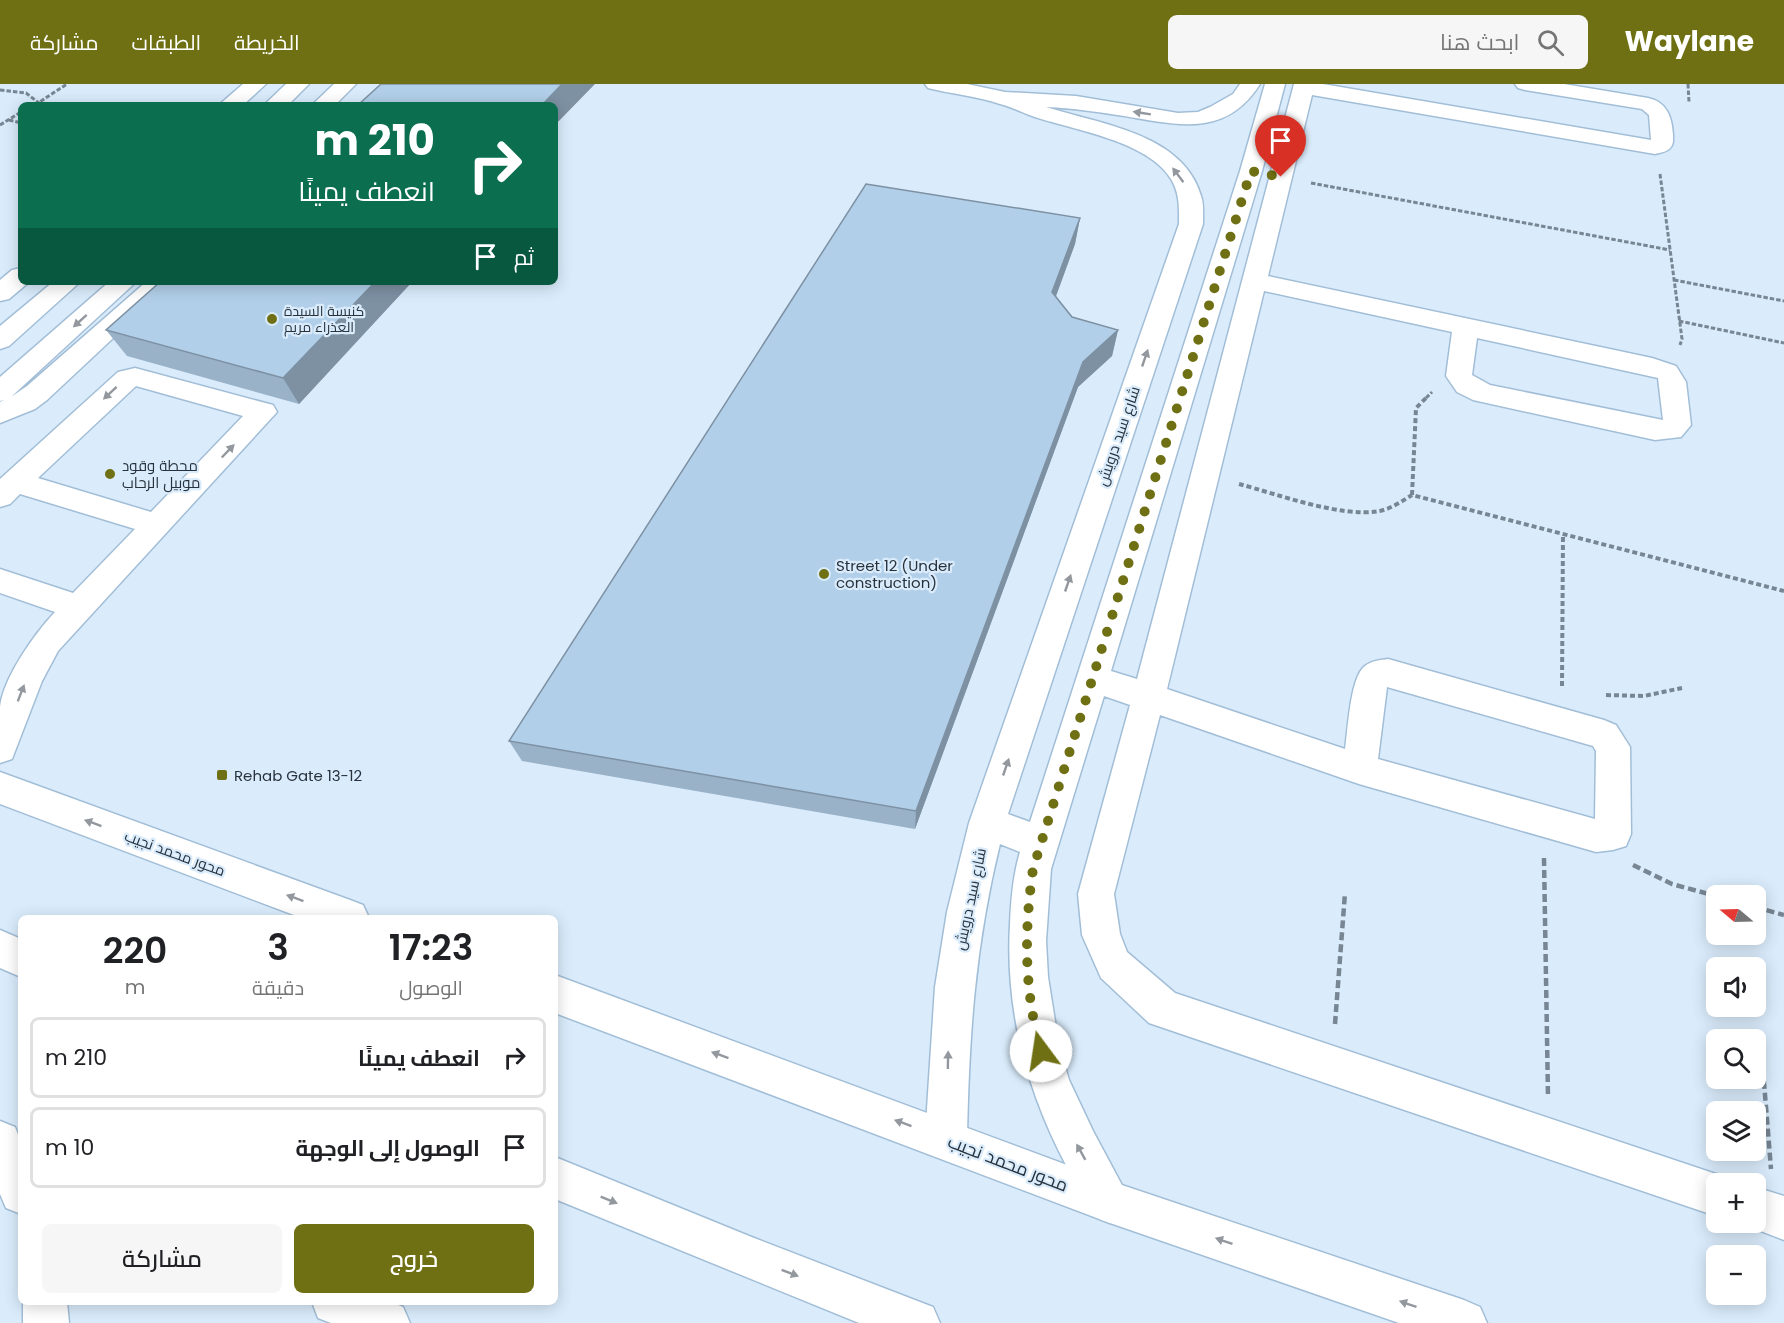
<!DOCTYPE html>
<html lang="ar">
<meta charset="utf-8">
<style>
:root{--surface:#fff;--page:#f6f6f6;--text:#202124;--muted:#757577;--line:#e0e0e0;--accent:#6f7013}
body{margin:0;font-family:Poppins,Cairo,sans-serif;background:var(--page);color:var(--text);direction:rtl;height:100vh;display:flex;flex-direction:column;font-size:22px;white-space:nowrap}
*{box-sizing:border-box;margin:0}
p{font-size:20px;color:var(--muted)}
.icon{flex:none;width:33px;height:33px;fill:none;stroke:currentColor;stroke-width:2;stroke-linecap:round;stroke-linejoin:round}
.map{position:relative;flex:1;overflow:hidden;direction:ltr}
.details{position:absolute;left:18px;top:831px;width:540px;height:390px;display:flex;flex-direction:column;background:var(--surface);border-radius:9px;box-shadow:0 3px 15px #0003;direction:rtl}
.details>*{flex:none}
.hud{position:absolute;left:18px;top:18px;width:540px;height:183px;border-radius:9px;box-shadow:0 3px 15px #0003;direction:rtl;background:#0b6e4f;color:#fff;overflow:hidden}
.needle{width:39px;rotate:289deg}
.buttons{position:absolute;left:1706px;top:801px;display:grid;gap:12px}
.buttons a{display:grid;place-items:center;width:60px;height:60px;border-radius:9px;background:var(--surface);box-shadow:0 3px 15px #0003;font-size:30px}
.pin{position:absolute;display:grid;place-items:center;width:51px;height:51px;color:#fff;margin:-62px -26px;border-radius:50% 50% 50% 0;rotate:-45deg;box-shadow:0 0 6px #0007}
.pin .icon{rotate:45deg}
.me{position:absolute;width:66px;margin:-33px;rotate:346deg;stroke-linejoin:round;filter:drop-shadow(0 0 4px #0008)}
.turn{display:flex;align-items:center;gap:21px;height:126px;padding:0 24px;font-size:27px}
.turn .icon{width:78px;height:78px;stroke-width:2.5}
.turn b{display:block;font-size:42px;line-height:51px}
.then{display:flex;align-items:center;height:57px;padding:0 24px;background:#0003;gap:12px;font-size:22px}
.eta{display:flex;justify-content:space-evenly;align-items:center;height:102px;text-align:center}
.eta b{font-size:36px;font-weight:600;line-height:42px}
.cta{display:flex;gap:12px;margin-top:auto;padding:12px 24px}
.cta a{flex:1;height:69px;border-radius:9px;background:var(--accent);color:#fff;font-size:24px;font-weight:600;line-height:69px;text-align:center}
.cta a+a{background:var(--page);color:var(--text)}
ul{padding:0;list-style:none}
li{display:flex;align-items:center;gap:18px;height:81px;margin:0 12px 9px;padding:0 12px;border:3px solid var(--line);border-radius:9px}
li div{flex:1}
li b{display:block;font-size:22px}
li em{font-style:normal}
header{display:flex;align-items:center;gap:36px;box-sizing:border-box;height:84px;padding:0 30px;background:var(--accent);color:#fff}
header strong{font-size:28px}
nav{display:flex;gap:33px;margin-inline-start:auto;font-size:21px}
.search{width:420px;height:54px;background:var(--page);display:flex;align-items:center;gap:15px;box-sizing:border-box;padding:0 21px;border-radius:9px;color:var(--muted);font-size:22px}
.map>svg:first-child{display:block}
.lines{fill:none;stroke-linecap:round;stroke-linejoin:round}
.minor-casing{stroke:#a2bed7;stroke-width:3}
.major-casing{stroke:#a2bed7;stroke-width:3}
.path-far2{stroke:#788693;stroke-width:3;stroke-dasharray:4.5 2;stroke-linecap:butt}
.path-far1{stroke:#788693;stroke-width:4;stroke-dasharray:5 3;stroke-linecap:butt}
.path{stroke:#788693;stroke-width:4.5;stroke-dasharray:8 4;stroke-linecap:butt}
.minor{fill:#fff;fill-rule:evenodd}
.major{fill:#fff;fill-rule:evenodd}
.wall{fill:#99b2c8}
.shaded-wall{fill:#7d91a3}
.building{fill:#b2cfe9;stroke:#7d91a3;stroke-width:1.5}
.oneway{fill:#93989e}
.route{stroke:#6f7013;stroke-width:10;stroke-dasharray:0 18}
.poi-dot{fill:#6f7013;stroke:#daecfc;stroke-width:2}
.labels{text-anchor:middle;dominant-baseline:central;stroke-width:4.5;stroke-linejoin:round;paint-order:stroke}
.far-poi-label{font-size:14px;fill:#27323c;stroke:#daecfc;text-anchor:start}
.street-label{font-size:15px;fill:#27323c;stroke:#daecfc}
.poi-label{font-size:15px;fill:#27323c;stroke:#daecfc;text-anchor:start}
.near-street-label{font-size:18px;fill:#27323c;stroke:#daecfc}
</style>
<header>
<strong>Waylane</strong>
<div class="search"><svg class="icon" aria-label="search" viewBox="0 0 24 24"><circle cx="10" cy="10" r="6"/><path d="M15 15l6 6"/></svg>ابحث هنا</div>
<nav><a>الخريطة</a><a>الطبقات</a><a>مشاركة</a></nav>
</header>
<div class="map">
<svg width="1784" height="1239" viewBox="0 0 1784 1239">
<rect width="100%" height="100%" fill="#daecfc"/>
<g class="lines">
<g class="minor-casing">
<path id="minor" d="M 243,0 L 266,0 L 243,21 L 219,21 Z
M 286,0 L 309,0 L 288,21 L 264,21 Z
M 334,0 L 356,0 L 335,21 L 312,21 Z
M 925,0 L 967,0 L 1005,8 L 1076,12 L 1178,29 L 1198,28 L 1210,23 L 1233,10 L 1240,0 L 1260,0 C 1226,54 1178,41 1124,32 C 1098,28 1073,24 1046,23 C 1099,40 1183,49 1201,112 C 1204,120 1203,131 1203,140 L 1008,730 L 1030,738 L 1240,87 L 1265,0 L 1285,0 L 1262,87 L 1111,587 L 1137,595 L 1294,0 L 1323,0 L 1651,56 L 1649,31 L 1642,25 L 1525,6 L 1518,4 L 1515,0 L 1564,0 L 1648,14 C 1667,18 1672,33 1673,51 C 1673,56 1674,61 1669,65 C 1666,68 1659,69 1655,70 L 1312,11 L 1268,192 L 1652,274 L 1676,282 L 1686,298 L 1691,341 L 1681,353 L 1655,356 L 1473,316 L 1457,308 L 1446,292 L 1452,248 L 1264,207 L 1167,605 L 1345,665 C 1348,646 1350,593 1365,582 C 1371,577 1380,576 1388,575 L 1604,636 L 1616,641 L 1630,663 L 1631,750 L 1626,762 L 1613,766 L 1596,768 L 1359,700 L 1160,631 L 1114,810 L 1120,850 L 1127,868 L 1175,909 L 1716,1090 L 1731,1096 L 1733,1100 L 1716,1100 L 1716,1132 L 1149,939 L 1101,894 L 1082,851 L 1078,810 L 1130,621 L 1104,612 L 1051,785 L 1046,857 L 1048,893 L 1059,962 L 1069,996 L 1093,1047 L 1131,1118 L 1125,1133 L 1110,1139 C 1105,1137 1097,1135 1094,1131 C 1083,1118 1075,1099 1067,1083 C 1027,1008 1005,926 1010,840 C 1011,816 1013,791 1020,768 L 1000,760 C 975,862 969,950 967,1055 L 961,1070 L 946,1076 L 931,1070 L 925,1055 L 935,903 L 947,828 L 969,739 L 1179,140 C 1179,124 1180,110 1171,95 C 1148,57 1074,46 1035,33 C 1023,29 1012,23 1000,20 C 977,12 951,10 928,4 ZM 1477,254 L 1658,294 L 1663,336 L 1490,301 L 1472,291 ZM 1387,603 L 1593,662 L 1596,667 L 1595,735 L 1378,675 Z
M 21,184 L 21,198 L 29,198 L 9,215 L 0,217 L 0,196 L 12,186 Z
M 53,198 L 80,198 L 9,262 L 0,265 L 0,242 Z
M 109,198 L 136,198 L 11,313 L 27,302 L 146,198 L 173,198 L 47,316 L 35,325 L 0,339 L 0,318 L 4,316 L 0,317 L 0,293 Z
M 135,284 L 273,321 L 277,328 L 58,567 L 42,597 L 12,675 L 0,679 C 0,661 0,641 0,623 C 3,594 35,549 55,528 L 0,509 L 0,485 L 73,509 L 135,445 L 20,410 L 10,420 L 0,423 L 0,395 L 118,288 ZM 136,302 L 243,332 L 151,428 L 38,394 Z
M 0,1037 L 15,1043 L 21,1058 L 21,1130 L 6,1124 L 0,1110 Z
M 1755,1103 L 1784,1112 L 1784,1156 L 1740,1139 L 1755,1138 Z
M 23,1218 L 67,1218 L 69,1239 L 23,1239 Z
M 312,1218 L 391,1218 L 403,1223 L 410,1239 L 331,1239 L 318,1234 Z"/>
</g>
<g class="major-casing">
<path id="major" d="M 0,688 L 350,816 L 363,821 L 369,834 L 302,834 L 0,720 Z
M 0,846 L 21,855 L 21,893 L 0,884 Z
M 555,891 L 1110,1097 L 1464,1216 L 1480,1223 L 1487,1239 L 1399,1239 L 1110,1139 L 555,929 Z
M 555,1073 L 754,1154 L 933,1223 L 940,1239 L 859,1239 L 555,1115 Z"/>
</g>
<path class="path-far2" d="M 1688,0 L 1689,18
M 0,6 L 26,9 L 39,19
M 35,21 L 67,0
M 9,36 L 21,39
M 0,41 L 21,28
M 1660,90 L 1682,255 L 1680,261
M 1311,99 L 1670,166
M 1674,196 L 1784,217
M 1679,237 L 1784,259
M 1426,314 L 1432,308"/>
<path class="path-far1" d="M 1239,400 C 1277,410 1341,434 1379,427 C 1391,425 1402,417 1412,411 L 1784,507
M 1412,411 L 1416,324 L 1428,312
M 1562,602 L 1563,450
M 1606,611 L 1644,612 L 1682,604"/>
<path class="path" d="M 1544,774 L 1548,1013
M 1633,781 L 1672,800 L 1716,812
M 1755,823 L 1784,831
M 1335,940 L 1345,809
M 1760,949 L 1771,1085"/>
<use href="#minor" class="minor"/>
<use href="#major" class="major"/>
</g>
<path class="wall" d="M 1080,134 L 1075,160 L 1056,212 L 1072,233 L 1118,246 L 1112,272 L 1078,303 L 915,745 L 522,677 L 509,657 Z
M 160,198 L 412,198 L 299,320 L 127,272 L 106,246 Z"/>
<path class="shaded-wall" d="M 562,0 L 595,0 L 555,41 L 555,21 L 542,21 Z
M 1080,134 L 1075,160 L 1048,234 L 1052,208 Z
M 375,198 L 412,198 L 299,320 L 283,294 Z
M 1118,246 L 1112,272 L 1078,303 L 915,745 L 916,727 L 1083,278 Z"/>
<path class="building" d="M 381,0 L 562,0 L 542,21 L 358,21 Z
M 866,100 L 1080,134 L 1052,208 L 1072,233 L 1118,246 L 1083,278 L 916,727 L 509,657 Z
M 160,198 L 375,198 L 283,294 L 106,246 Z"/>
<defs><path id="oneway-solid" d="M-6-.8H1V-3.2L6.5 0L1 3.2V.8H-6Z" transform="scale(1.5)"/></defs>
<g class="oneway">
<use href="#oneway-solid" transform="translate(1142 29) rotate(-171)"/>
<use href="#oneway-solid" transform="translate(1178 91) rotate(-127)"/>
<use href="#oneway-solid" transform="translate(80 237) rotate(138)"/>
<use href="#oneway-solid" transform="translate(1145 274) rotate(-71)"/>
<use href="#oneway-solid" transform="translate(110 309) rotate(137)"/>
<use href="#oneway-solid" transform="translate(228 367) rotate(-46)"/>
<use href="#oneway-solid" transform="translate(1068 499) rotate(-71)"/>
<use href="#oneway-solid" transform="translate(21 609) rotate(-69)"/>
<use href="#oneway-solid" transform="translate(1006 683) rotate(-71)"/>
<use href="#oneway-solid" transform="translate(93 739) rotate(-160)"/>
<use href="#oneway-solid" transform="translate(295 814) rotate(-160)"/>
<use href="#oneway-solid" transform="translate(720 971) rotate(-160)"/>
<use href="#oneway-solid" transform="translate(948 976) rotate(-89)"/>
<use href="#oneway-solid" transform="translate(903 1039) rotate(-160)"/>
<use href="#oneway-solid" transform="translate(1081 1068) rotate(-119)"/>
<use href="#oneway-solid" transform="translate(609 1116) rotate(22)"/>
<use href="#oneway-solid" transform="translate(1224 1157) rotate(-161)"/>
<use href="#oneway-solid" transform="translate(790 1189) rotate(21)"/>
<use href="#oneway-solid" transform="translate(1408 1220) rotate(-161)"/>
</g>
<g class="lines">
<path class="route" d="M 1041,967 C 1024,907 1024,847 1033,785 L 1251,87 L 1281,93"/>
</g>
<g class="poi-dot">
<circle cx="272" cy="235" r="6"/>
<circle cx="110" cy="390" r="6"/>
<circle cx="824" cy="490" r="6"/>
<rect x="216" y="685" width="12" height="12" rx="3"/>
</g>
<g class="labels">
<g class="far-poi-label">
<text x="284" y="227">كنيسة السيدة<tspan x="284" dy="16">العذراء مريم</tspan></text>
</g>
<g class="street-label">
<text transform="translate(1118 352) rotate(-71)">شارع سيد درويش</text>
<text transform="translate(175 769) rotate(20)">محور محمد نجيب</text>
<text transform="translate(970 815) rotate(-78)">شارع سيد درويش</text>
</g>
<g class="poi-label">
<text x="122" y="381">محطة وقود<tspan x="122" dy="17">موبيل الرحاب</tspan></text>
<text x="836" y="481">Street 12 (Under<tspan x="836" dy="17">construction)</tspan></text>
<text x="234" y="691">Rehab Gate 13-12</text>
</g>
<g class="near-street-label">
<text transform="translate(1008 1079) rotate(21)">محور محمد نجيب</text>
</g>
</g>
</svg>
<div class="buttons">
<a><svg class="needle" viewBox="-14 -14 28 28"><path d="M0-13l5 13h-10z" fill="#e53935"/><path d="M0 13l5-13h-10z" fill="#757577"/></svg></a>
<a><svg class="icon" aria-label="sound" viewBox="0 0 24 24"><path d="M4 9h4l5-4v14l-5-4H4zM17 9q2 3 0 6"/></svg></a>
<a><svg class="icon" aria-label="search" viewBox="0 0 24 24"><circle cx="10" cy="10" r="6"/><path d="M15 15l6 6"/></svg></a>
<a><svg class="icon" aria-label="layers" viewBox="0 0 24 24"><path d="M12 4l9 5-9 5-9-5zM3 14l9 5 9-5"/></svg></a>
<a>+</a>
<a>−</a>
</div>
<div class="pin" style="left:1281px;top:93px;background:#d93025"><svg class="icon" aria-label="arrive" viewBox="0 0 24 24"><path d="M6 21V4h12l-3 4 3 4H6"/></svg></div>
<svg class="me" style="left:1041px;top:967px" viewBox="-20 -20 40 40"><circle r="19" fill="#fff"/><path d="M0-13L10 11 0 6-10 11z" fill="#6f7013"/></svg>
<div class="hud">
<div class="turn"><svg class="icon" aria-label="right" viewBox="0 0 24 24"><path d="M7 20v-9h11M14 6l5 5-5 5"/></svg><div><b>210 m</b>انعطف يمينًا</div></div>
<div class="then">ثم<svg class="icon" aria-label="arrive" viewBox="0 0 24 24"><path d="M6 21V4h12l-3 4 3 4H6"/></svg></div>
</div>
<section class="details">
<div class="eta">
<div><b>17:23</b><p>الوصول</p></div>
<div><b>3</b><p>دقيقة</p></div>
<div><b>220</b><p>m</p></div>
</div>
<ul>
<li><svg class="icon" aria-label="right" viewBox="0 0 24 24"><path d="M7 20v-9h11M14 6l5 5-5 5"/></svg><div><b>انعطف يمينًا</b></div><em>210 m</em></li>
<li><svg class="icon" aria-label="arrive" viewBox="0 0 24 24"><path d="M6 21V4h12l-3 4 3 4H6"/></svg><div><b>الوصول إلى الوجهة</b></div><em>10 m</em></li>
</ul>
<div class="cta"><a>خروج</a><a>مشاركة</a></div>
</section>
</div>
